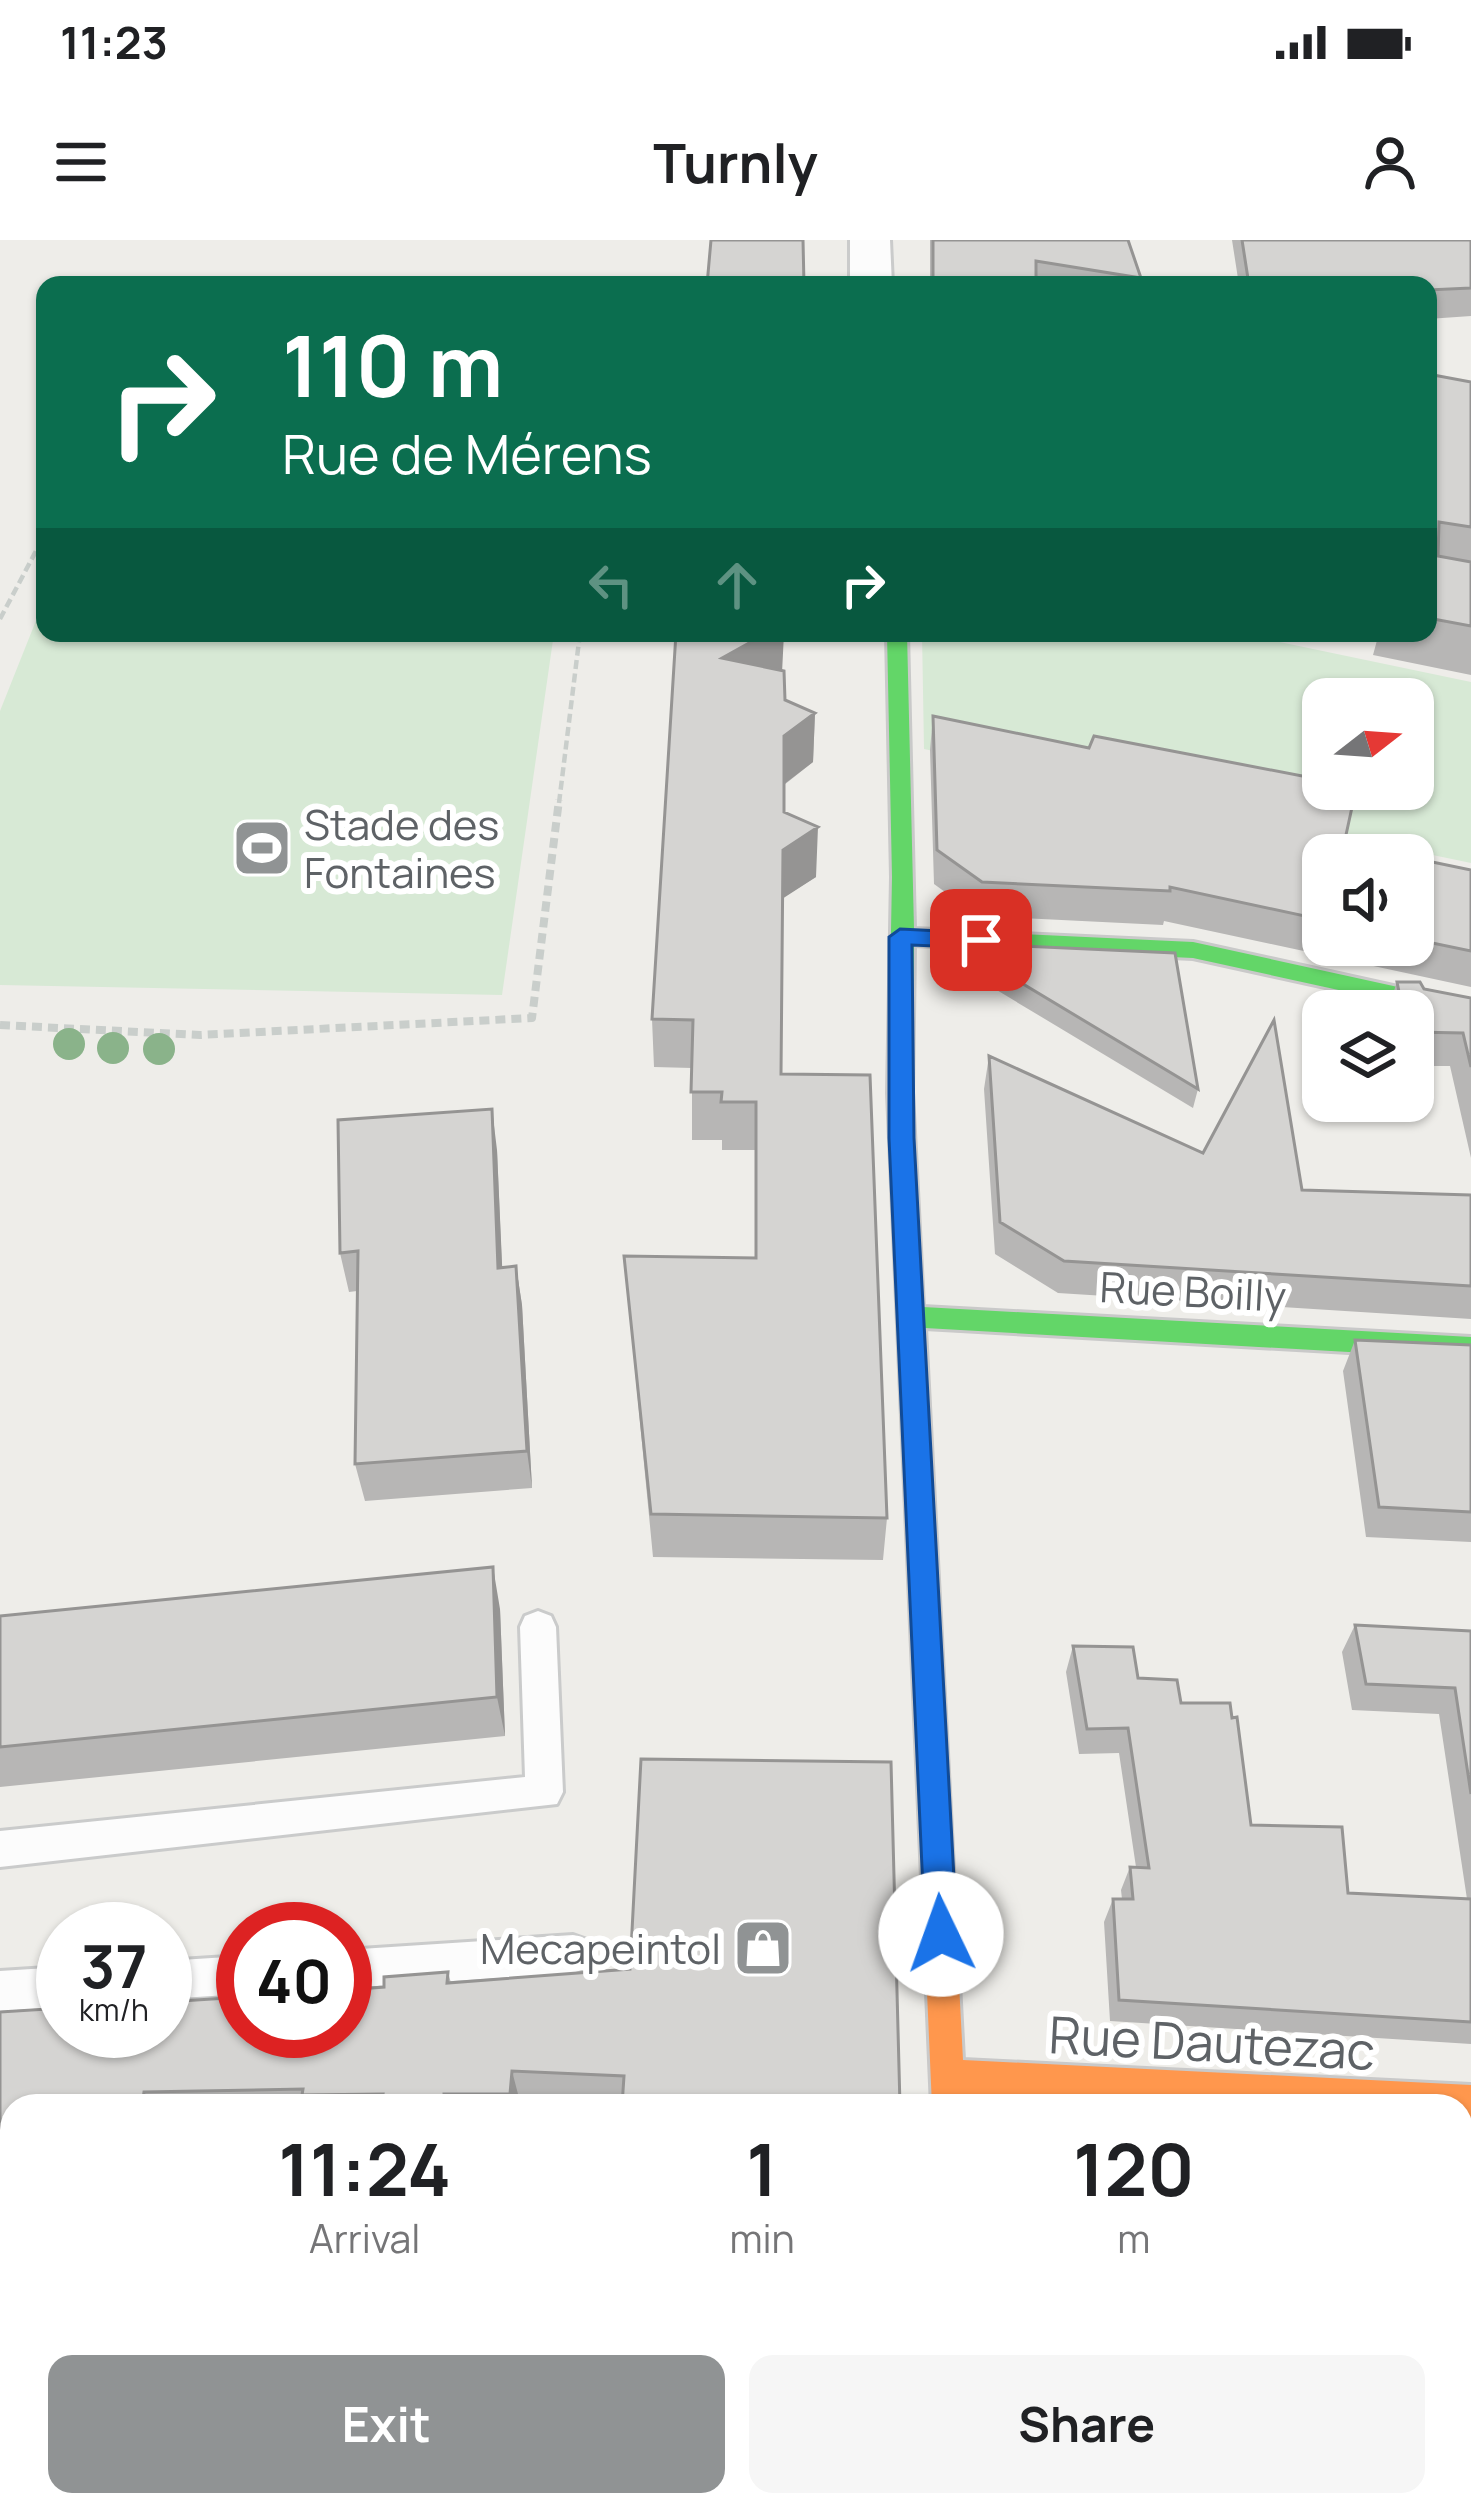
<!DOCTYPE html>
<meta charset="utf-8">
<style>
:root{--surface:#fff;--page:#f6f6f6;--text:#202124;--muted:#757577;--accent:#909394}
body{margin:0;font-family:Manrope,sans-serif;background:var(--page);color:var(--text);height:100vh;display:flex;flex-direction:column;font-size:45px;white-space:nowrap}
*{box-sizing:border-box;margin:0}
p{font-size:39px;color:var(--muted)}
.icon{flex:none;width:66px;height:66px;fill:none;stroke:currentColor;stroke-width:2;stroke-linecap:round;stroke-linejoin:round}
.map{position:relative;flex:1;overflow:hidden}
.details{position:absolute;left:0px;top:1854px;width:1473px;height:423px;display:flex;flex-direction:column;background:var(--surface);border-radius:36px 36px 0 0;box-shadow:0 3px 9px #0004}
.details>*{flex:none}
.banner{position:absolute;left:36px;top:36px;width:1401px;height:366px;border-radius:24px;box-shadow:0 3px 9px #0004;background:#0b6e4f;color:#fff;overflow:hidden}
.needle{width:78px;rotate:73deg}
.controls{position:absolute;left:1302px;top:438px;display:grid;gap:24px}
.controls a{display:grid;place-items:center;width:132px;height:132px;border-radius:24px;background:var(--surface);box-shadow:0 3px 9px #0004;font-size:60px}
.speed{position:absolute;left:36px;top:1662px;display:flex;gap:24px;font-size:60px;font-weight:700;text-align:center}
.speed>*{display:grid;place-content:center;width:156px;height:156px;border-radius:50%;background:var(--surface);box-shadow:0 3px 9px #0004;line-height:1}
.speed small{font-size:30px;font-weight:400}
.speed .limit{border:18px solid #d22;background:#fff;color:#111}
.pin{position:absolute;display:grid;place-items:center;width:102px;height:102px;color:#fff;margin:-51px;border-radius:24px;box-shadow:0 6px 18px #0006}
.me{position:absolute;width:132px;margin:-66px;rotate:357deg;stroke-linejoin:round;filter:drop-shadow(0 0 9px #0008)}
.turn{display:flex;align-items:center;gap:42px;height:252px;padding:0 48px;font-size:54px}
.turn .icon{width:156px;height:156px;stroke-width:2.5}
.turn b{display:block;font-size:84px;line-height:102px}
.lanes{display:flex;align-items:center;height:114px;padding:0 48px;background:#0003;justify-content:center;gap:60px;direction:ltr}
.lanes .off{opacity:.35}
.eta{display:flex;justify-content:space-evenly;align-items:center;height:204px;text-align:center}
.eta b{font-size:72px;font-weight:700;line-height:84px}
.action{display:flex;gap:24px;margin-top:auto;padding:24px 48px}
.action a{flex:1;height:138px;border-radius:24px;background:var(--accent);color:#fff;font-size:48px;font-weight:700;line-height:138px;text-align:center}
.action a+a{background:var(--page);color:var(--text)}
.status{display:flex;justify-content:space-between;align-items:center;height:84px;padding:0 60px;background:var(--surface);direction:ltr}
.status svg{height:33px;fill:currentColor}
header{display:flex;justify-content:space-between;align-items:center;height:156px;padding:0 48px;background:var(--surface);font-size:54px;font-weight:700}
.map>svg:first-child{display:block}
.green{fill:#d7e9d5;fill-rule:evenodd}
.lines{fill:none;stroke-linecap:round;stroke-linejoin:round}
.lane-casing{stroke:#cacbcb;stroke-width:6}
.street-casing{stroke:#cacbcb;stroke-width:6}
.fast-casing{stroke:#c9c9c9;stroke-width:6}
.slow-casing{stroke:#c9c9c9;stroke-width:6}
.path-far1{stroke:#c9cecb;stroke-width:4.5;stroke-dasharray:9 4.5;stroke-linecap:butt}
.path{stroke:#c9cecb;stroke-width:8;stroke-dasharray:10 6;stroke-linecap:butt}
.lane{fill:#fcfcfc;fill-rule:evenodd}
.street{fill:#fcfcfc;fill-rule:evenodd}
.fast{fill:#63d668;fill-rule:evenodd}
.slow{fill:#ff974d;fill-rule:evenodd}
.tree{fill:#8ab38a}
.wall{fill:#b7b6b5}
.shaded-wall{fill:#959493}
.building{fill:#d5d4d2;stroke:#959493;stroke-width:3}
.route{fill:#1a73e8;stroke:#114b97;stroke-width:3}
.labels{text-anchor:middle;dominant-baseline:central;stroke-width:12;stroke-linejoin:round;paint-order:stroke}
.poi-label{font-size:42px;fill:#5e6266;stroke:#fff;text-anchor:start}
.street-label{font-size:42px;fill:#5e6266;stroke:#fff}
.near-street-label{font-size:51px;fill:#5e6266;stroke:#fff}
</style>
<div class="status"><b>11:23</b><svg viewBox="0 0 49 12"><path d="M0 12V9h3v3zM5 12V6h3v6zM10 12V3h3v9zM15 12V0h3v12zM26 1h20v11H26zM47 4h2v5h-2z"/></svg></div>
<header><svg class="icon" aria-label="menu" viewBox="0 0 24 24"><path d="M4 6h16M4 12h16M4 18h16"/></svg>Turnly<svg class="icon" aria-label="person" viewBox="0 0 24 24"><circle cx="12" cy="8" r="4"/><path d="M4 21q1-7 8-7t8 7"/></svg></header>
<div class="map">
<svg width="1471" height="2275" viewBox="0 0 1471 2275">
<rect width="100%" height="100%" fill="#eeede9"/>
<path class="green" d="M 45,358 L 45,393 L 554,393 L 502,755 L 0,745 L 0,471 Z
M 922,393 L 1237,393 L 1471,442 L 1471,623 L 924,509 ZM 1323,459 L 1413,459 L 1413,549 L 1323,549 Z"/>
<g class="lines">
<g class="lane-casing">
<path id="lane" d="M 538,1371 L 551,1376 L 556,1387 L 563,1552 L 557,1564 L 0,1627 L 0,1591 L 525,1537 L 520,1387 L 525,1376 Z
M 573,1695 L 587,1700 L 593,1714 L 587,1728 L 573,1733 L 345,1748 L 345,1710 Z
M 243,1716 L 243,1754 L 165,1759 L 165,1721 Z
M 63,1727 L 63,1767 L 0,1771 L 0,1731 Z"/>
</g>
<g class="street-casing">
<path id="street" d="M 850,0 L 890,0 L 892,45 L 850,45 Z
M 916,2265 L 1008,2265 L 1008,2275 L 916,2275 Z"/>
</g>
<g class="fast-casing">
<path id="fast" d="M 887,393 L 907,393 L 914,689 L 1193,702 L 1471,763 L 1471,779 L 1193,718 L 914,705 L 912,853 L 923,1067 L 1471,1097 L 1471,1119 L 925,1088 L 944,1455 L 940,1465 L 929,1468 L 918,1465 L 914,1455 L 888,853 L 892,637 Z"/>
</g>
<g class="slow-casing">
<path id="slow" d="M 929,1442 L 940,1445 L 944,1455 L 963,1820 L 1471,1845 L 1471,1879 L 1461,1878 L 1461,1866 L 1213,1866 L 965,1854 L 966,1866 L 932,1866 L 914,1455 L 918,1445 Z"/>
</g>
<path class="path-far1" d="M 0,379 L 45,294
M 559,563 L 580,393"/>
<path class="path" d="M 0,785 L 200,795 L 532,778 L 559,560"/>
<use href="#lane" class="lane"/>
<use href="#street" class="street"/>
<use href="#fast" class="fast"/>
<use href="#slow" class="slow"/>
</g>
<g class="tree">
<circle cx="69" cy="804" r="16"/>
<circle cx="113" cy="808" r="16"/>
<circle cx="159" cy="809" r="16"/>
</g>
<path class="wall" d="M 930,0 L 1128,0 L 1141,38 L 1140,45 L 930,45 Z
M 1232,0 L 1471,0 L 1471,76 L 1428,79 L 1428,45 L 1239,45 Z
M 1428,134 L 1471,142 L 1471,435 L 1373,415 L 1379,393 L 1428,393 Z
M 782,430 L 785,460 L 815,473 L 813,522 L 784,545 L 784,572 L 816,637 L 782,658 L 781,834 L 887,1278 L 883,1320 L 653,1317 L 624,1016 L 755,1018 L 756,910 L 722,910 L 722,900 L 692,900 L 692,828 L 654,827 L 652,779 Z
M 933,476 L 1323,615 L 1323,705 L 1413,705 L 1413,618 L 1471,630 L 1471,747 L 1164,681 L 1163,685 L 978,676 L 934,644 L 930,510 Z
M 968,711 L 1198,849 L 1193,868 L 965,731 Z
M 1397,742 L 1471,758 L 1471,918 L 1450,826 L 1413,826 L 1413,771 L 1387,771 Z
M 989,816 L 1203,913 L 1302,950 L 1471,955 L 1471,1079 L 1058,1053 L 995,1014 L 984,849 Z
M 497,910 L 502,1028 L 516,1026 L 522,1065 L 532,1248 L 365,1261 L 355,1224 L 357,1051 L 349,1052 L 340,1013 Z
M 1355,1100 L 1471,1105 L 1471,1302 L 1366,1297 L 1343,1131 Z
M 500,1369 L 505,1496 L 0,1547 L 0,1376 Z
M 1355,1385 L 1471,1391 L 1471,1804 L 1110,1781 L 1104,1682 L 1113,1659 L 1122,1659 L 1121,1650 L 1130,1627 L 1136,1627 L 1119,1513 L 1079,1514 L 1066,1432 L 1073,1406 L 1138,1438 L 1181,1463 L 1251,1585 L 1348,1653 L 1467,1659 L 1439,1474 L 1352,1470 L 1342,1412 Z
M 630,1729 L 623,1858 L 518,1854 L 517,1866 L 12,1866 L 12,1995 L 0,1995 L 0,1772 L 63,1791 L 384,1747 L 448,1732 L 451,1743 Z
M 1461,1954 L 1471,1954 L 1471,2235 L 1461,2234 Z
M 1098,2265 L 1366,2265 L 1367,2275 L 1094,2275 L 1099,2270 Z"/>
<path class="shaded-wall" d="M 767,393 L 784,393 L 782,433 L 722,418 Z
M 815,473 L 813,522 L 783,545 L 784,496 Z
M 818,587 L 816,637 L 782,659 L 783,610 Z
M 492,869 L 497,910 L 504,1068 L 498,1028 Z
M 516,1026 L 522,1065 L 532,1248 L 527,1211 Z
M 493,1327 L 500,1369 L 505,1496 L 497,1457 Z
M 512,1831 L 518,1854 L 517,1866 L 513,1866 L 510,1854 Z
M 144,1852 L 154,1866 L 142,1866 Z
M 12,1918 L 12,1985 L 1,1975 Z"/>
<path class="building" d="M 711,0 L 803,0 L 804,45 L 707,45 Z
M 933,0 L 1128,0 L 1141,38 L 1036,21 L 1036,45 L 933,45 Z
M 1242,0 L 1471,0 L 1471,48 L 1428,50 L 1428,45 L 1249,45 Z
M 1428,134 L 1471,142 L 1471,287 L 1439,282 L 1438,316 L 1471,322 L 1471,386 L 1428,378 Z
M 676,393 L 767,393 L 722,418 L 784,431 L 785,460 L 815,473 L 784,496 L 784,572 L 818,587 L 783,610 L 781,834 L 870,835 L 887,1278 L 651,1274 L 624,1016 L 756,1018 L 756,862 L 721,862 L 722,852 L 691,852 L 693,780 L 652,779 Z
M 933,476 L 1089,508 L 1094,496 L 1323,540 L 1323,549 L 1356,549 L 1344,604 L 1397,615 L 1323,615 L 1323,680 L 1170,647 L 1170,651 L 982,642 L 937,610 Z
M 1413,618 L 1471,630 L 1471,711 L 1413,699 Z
M 979,704 L 1175,713 L 1198,849 L 968,711 Z
M 1397,742 L 1420,742 L 1424,749 L 1471,758 L 1471,827 L 1463,793 L 1413,792 L 1413,771 L 1403,771 Z
M 1274,780 L 1302,950 L 1471,955 L 1471,1046 L 1064,1021 L 1000,982 L 989,816 L 1203,913 Z
M 492,869 L 498,1028 L 516,1026 L 527,1211 L 355,1224 L 358,1011 L 340,1013 L 338,880 Z
M 1355,1100 L 1471,1105 L 1471,1272 L 1379,1267 Z
M 493,1327 L 497,1457 L 0,1507 L 0,1376 Z
M 1355,1385 L 1471,1391 L 1471,1554 L 1455,1448 L 1366,1444 Z
M 1073,1406 L 1133,1407 L 1138,1438 L 1177,1440 L 1181,1463 L 1230,1463 L 1232,1478 L 1237,1477 L 1251,1585 L 1342,1587 L 1348,1653 L 1471,1659 L 1471,1782 L 1119,1760 L 1113,1659 L 1133,1659 L 1130,1627 L 1149,1628 L 1128,1488 L 1087,1489 Z
M 641,1519 L 891,1522 L 900,1866 L 622,1866 L 624,1836 L 512,1831 L 510,1854 L 444,1854 L 444,1866 L 381,1866 L 383,1854 L 302,1855 L 303,1849 L 144,1852 L 142,1866 L 12,1866 L 12,1918 L 0,1975 L 0,1772 L 63,1768 L 63,1791 L 165,1791 L 165,1762 L 243,1757 L 243,1791 L 345,1791 L 345,1750 L 384,1747 L 384,1737 L 448,1732 L 447,1743 L 630,1729 Z
M 1461,1954 L 1471,1954 L 1471,2211 L 1461,2211 Z
M 500,2265 L 910,2265 L 910,2275 L 499,2275 Z
M 1119,2265 L 1366,2265 L 1367,2275 L 1102,2275 L 1101,2267 L 1119,2267 Z"/>
<path class="route" d="M 900,689 L 981,693 L 993,700 L 981,708 L 912,705 L 914,898 L 957,1694 L 952,1705 L 941,1709 L 929,1705 L 925,1694 L 889,898 L 889,697 Z"/>
<defs>
<g id="stadium-square" transform="scale(3)"><rect x="-9" y="-9" width="18" height="18" rx="4" fill="#909394" stroke="#fff"/><path d="M0-5a6.5 5 0 1 0 0 10a6.5 5 0 1 0 0-10ZM-3.5-1.8h7v3.6h-7Z" fill="#fff"/></g>
<g id="shop-square" transform="scale(3)"><rect x="-9" y="-9" width="18" height="18" rx="4" fill="#909394" stroke="#fff"/><path d="M-5-2.5h2.3a2.7 3.5 0 0 1 5.4 0H5L5.5 6h-11ZM-1.5-2.5h3a1.5 2.3 0 0 0-3 0Z" fill="#fff"/></g>
</defs>
<g fill-rule="evenodd">
<use href="#stadium-square" x="262" y="608"/>
<use href="#shop-square" x="763" y="1708"/>
</g>
<g class="labels">
<g class="poi-label">
<text x="304" y="584">Stade des<tspan x="304" dy="48">Fontaines</tspan></text>
<text x="721" y="1708" text-anchor="end">Mecapeintol</text>
</g>
<g class="street-label">
<text transform="translate(1193 1051) rotate(3)">Rue Boilly</text>
</g>
<g class="near-street-label">
<text transform="translate(1212 1802) rotate(3)">Rue Dautezac</text>
</g>
</g>
</svg>
<div class="controls">
<a><svg class="needle" viewBox="-14 -14 28 28"><path d="M0-13l5 13h-10z" fill="#e53935"/><path d="M0 13l5-13h-10z" fill="#757577"/></svg></a>
<a><svg class="icon" aria-label="sound" viewBox="0 0 24 24"><path d="M4 9h4l5-4v14l-5-4H4zM17 9q2 3 0 6"/></svg></a>
<a><svg class="icon" aria-label="layers" viewBox="0 0 24 24"><path d="M12 4l9 5-9 5-9-5zM3 14l9 5 9-5"/></svg></a>
</div>
<div class="speed"><div>37<small>km/h</small></div><div class="limit">40</div></div>
<div class="pin" style="left:981px;top:700px;background:#d93025"><svg class="icon" aria-label="arrive" viewBox="0 0 24 24"><path d="M6 21V4h12l-3 4 3 4H6"/></svg></div>
<svg class="me" style="left:941px;top:1694px" viewBox="-20 -20 40 40"><circle r="19" fill="#fff"/><path d="M0-13L10 11 0 6-10 11z" fill="#1a73e8"/></svg>
<div class="banner">
<div class="turn"><svg class="icon" aria-label="right" viewBox="0 0 24 24"><path d="M7 20v-9h11M14 6l5 5-5 5"/></svg><div><b>110 m</b>Rue de Mérens</div></div>
<div class="lanes"><svg class="icon off" aria-label="left" viewBox="0 0 24 24"><path d="M17 20v-9H6M10 6l-5 5 5 5"/></svg><svg class="icon off" aria-label="ahead" viewBox="0 0 24 24"><path d="M12 20V5M6 11l6-6 6 6"/></svg><svg class="icon" aria-label="right" viewBox="0 0 24 24"><path d="M7 20v-9h11M14 6l5 5-5 5"/></svg></div>
</div>
<section class="details">
<div class="eta">
<div><b>11:24</b><p>Arrival</p></div>
<div><b>1</b><p>min</p></div>
<div><b>120</b><p>m</p></div>
</div>
<div class="action"><a>Exit</a><a>Share</a></div>
</section>
</div>
